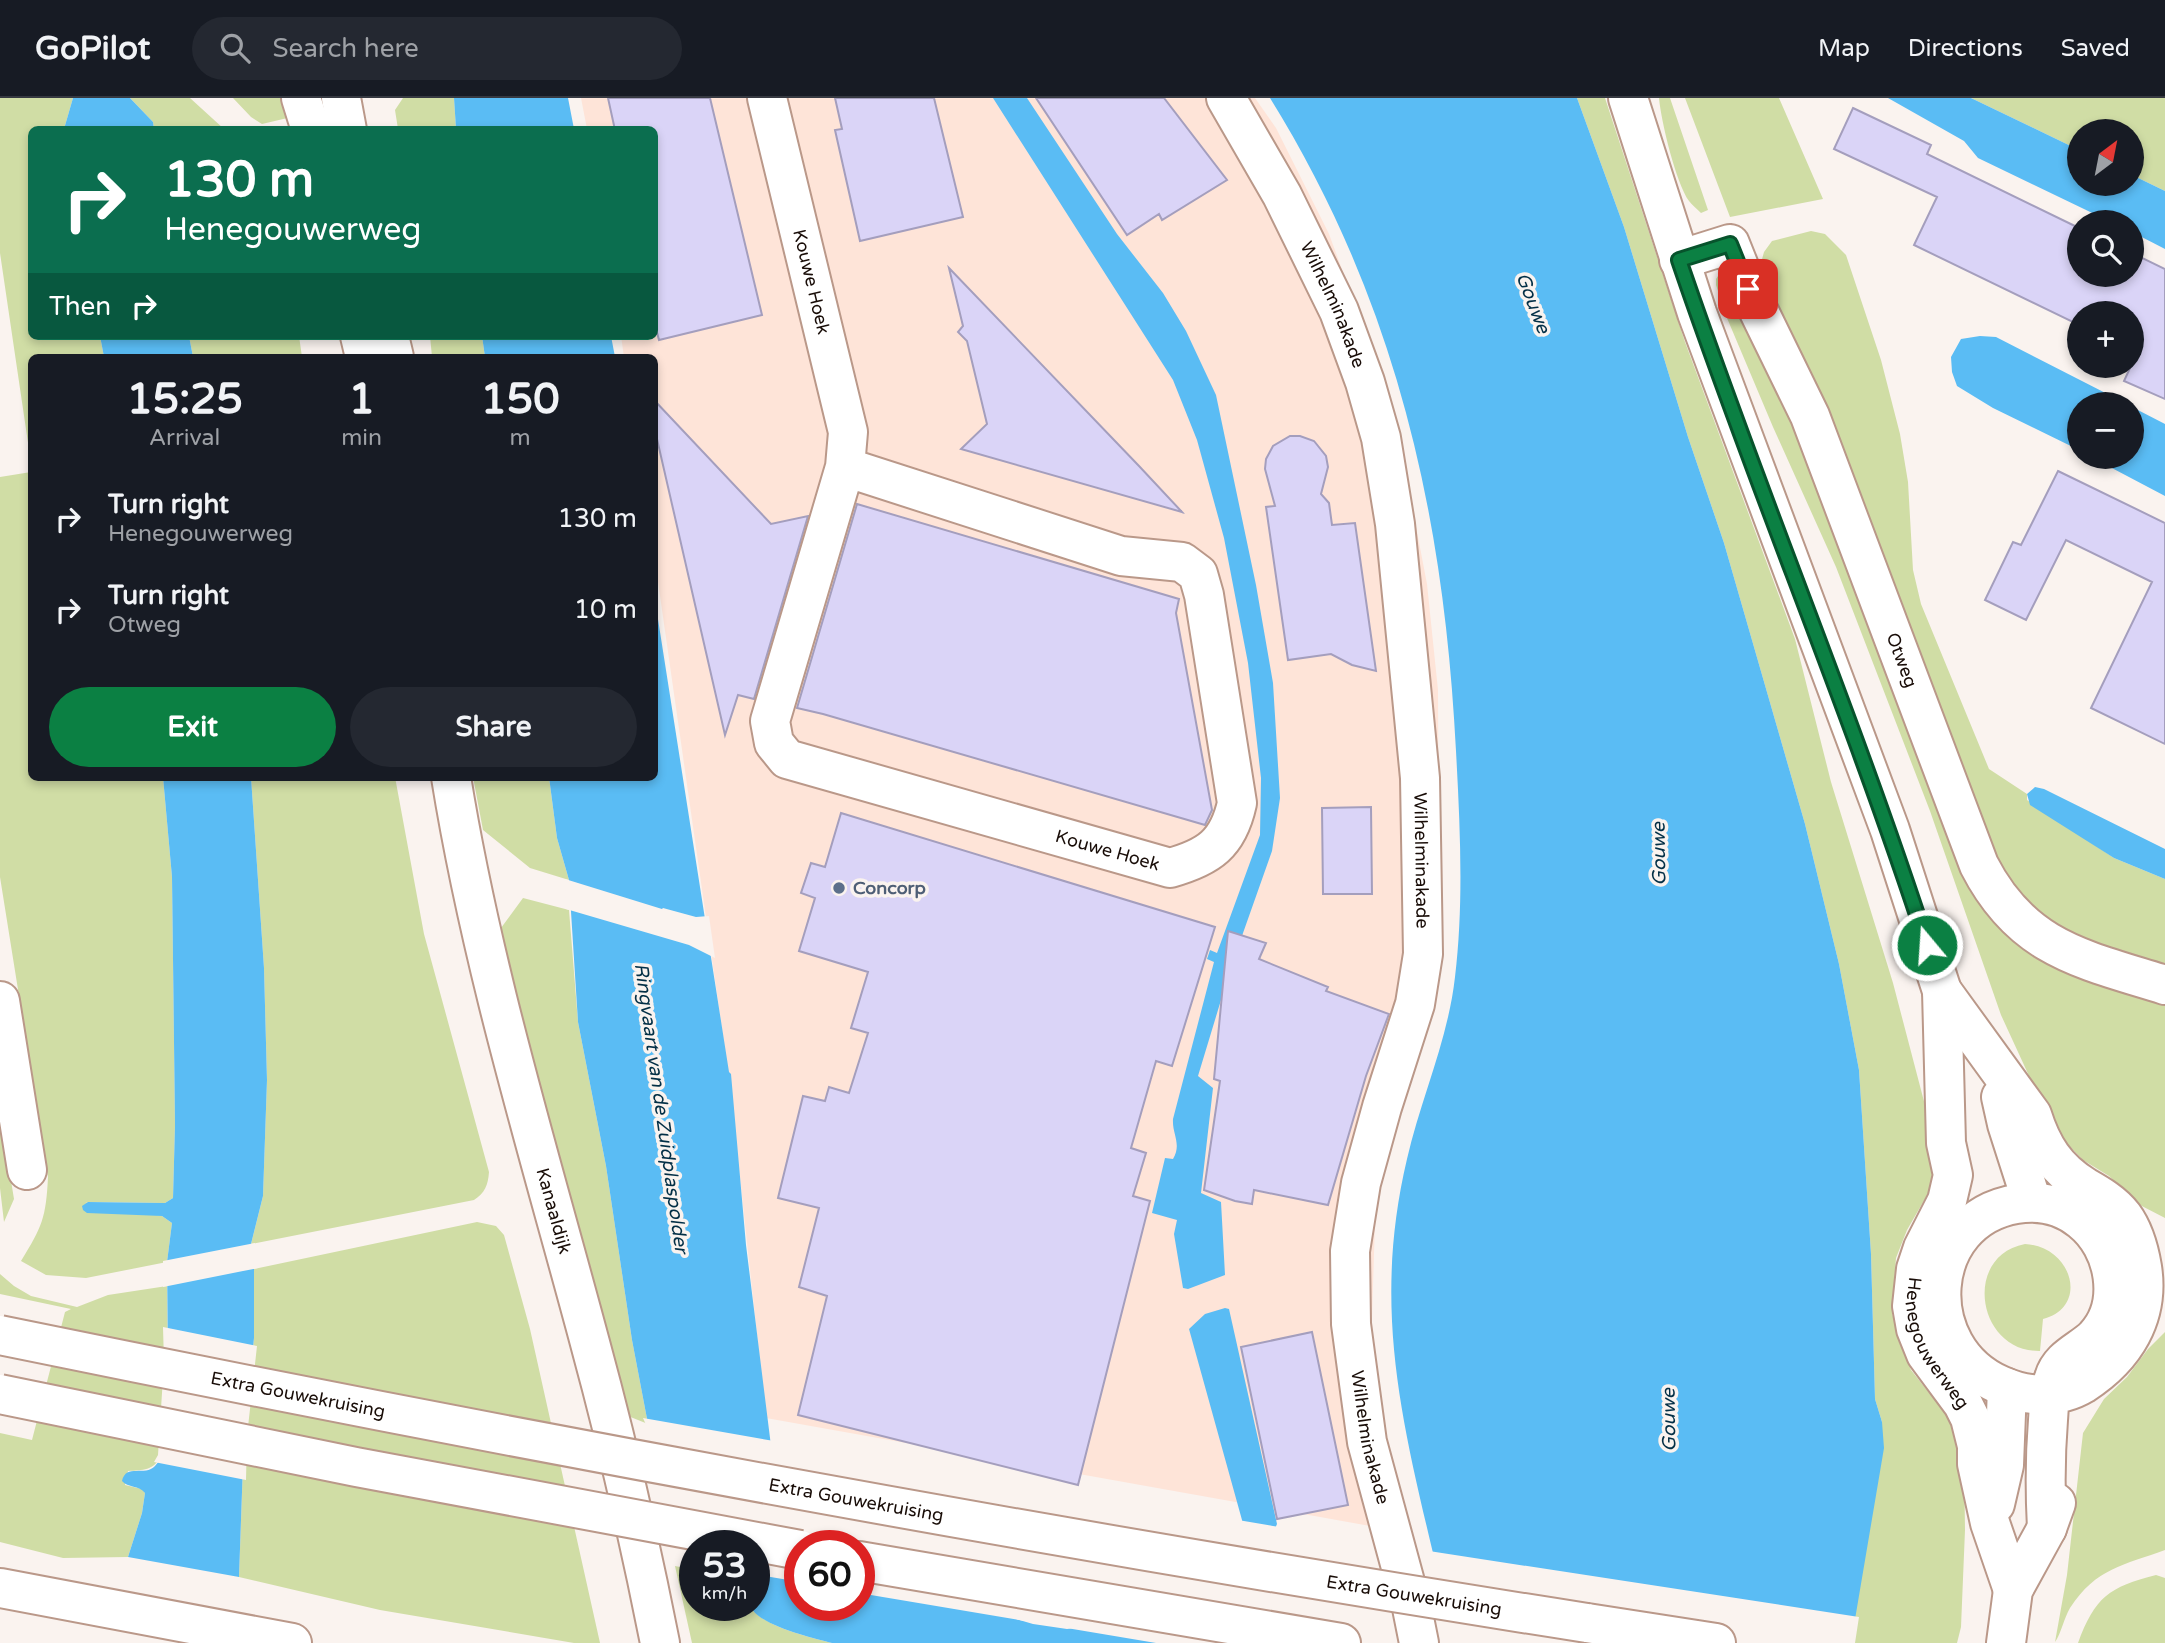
<!DOCTYPE html>
<meta charset="utf-8">
<style>
:root{--surface:#171b24;--page:#242831;--text:#f1f3f6;--muted:#9ea1a6;--line:#363941;--accent:#0b8043}
body{margin:0;font-family:"Varela Round",sans-serif;background:var(--page);color:var(--text);height:100vh;display:flex;flex-direction:column;font-size:26px;white-space:nowrap}
*{box-sizing:border-box;margin:0}
p{font-size:23px;color:var(--muted)}
.icon{flex:none;width:38px;height:38px;fill:none;stroke:currentColor;stroke-width:2;stroke-linecap:round;stroke-linejoin:round}
.map{position:relative;flex:1;overflow:hidden}
.sheet{position:absolute;left:28px;top:256px;width:630px;height:427px;display:flex;flex-direction:column;background:var(--surface);border-radius:10px;box-shadow:0 4px 10px #0003}
.sheet>*{flex:none}
.top-card{position:absolute;left:28px;top:28px;width:630px;height:214px;border-radius:10px;box-shadow:0 4px 10px #0003;background:#0b6e4f;color:#fff;overflow:hidden}
.needle{width:46px;rotate:32deg}
.controls{position:absolute;left:2067px;top:21px;display:grid;gap:14px}
.controls a{display:grid;place-items:center;width:77px;height:77px;border-radius:50%;background:var(--surface);box-shadow:0 4px 10px #0003;font-size:35px}
.speed{position:absolute;left:679px;top:1432px;display:flex;gap:14px;font-size:35px;font-weight:700;text-align:center}
.speed>*{display:grid;place-content:center;width:91px;height:91px;border-radius:50%;background:var(--surface);box-shadow:0 4px 10px #0003;line-height:1}
.speed small{font-size:18px;font-weight:400}
.speed .limit{border:10px solid #d22;background:#fff;color:#111}
.pin{position:absolute;display:grid;place-items:center;width:60px;height:60px;color:#fff;margin:-30px;border-radius:14px;box-shadow:0 4px 10px #0006}
.me{position:absolute;width:77px;margin:-38px;rotate:342deg;stroke-linejoin:round;filter:drop-shadow(0 0 5px #0008)}
.turn{display:flex;align-items:center;gap:24px;height:147px;padding:0 21px;font-size:32px}
.turn .icon{width:91px;height:91px;stroke-width:2.5}
.turn b{display:block;font-size:49px;line-height:60px}
.then{display:flex;align-items:center;height:66px;padding:0 21px;background:#0003;gap:14px;font-size:26px}
.eta{display:flex;justify-content:space-evenly;align-items:center;height:119px;text-align:center}
.eta b{font-size:42px;font-weight:800;line-height:49px}
.cta{display:flex;gap:14px;margin-top:auto;padding:14px 21px}
.cta a{flex:1;height:80px;border-radius:42px;background:var(--accent);color:#fff;font-size:28px;font-weight:800;line-height:80px;text-align:center}
.cta a+a{background:var(--page);color:var(--text)}
ul{padding:0;list-style:none}
li{display:flex;align-items:center;gap:21px;height:91px;padding:0 21px}
li div{flex:1}
li b{display:block;font-size:26px}
li em{font-style:normal}
header{display:flex;align-items:center;gap:42px;box-sizing:border-box;height:98px;padding:0 35px;background:var(--surface);border-bottom:2px solid var(--line)}
header strong{font-size:33px}
nav{display:flex;gap:38px;margin-inline-start:auto;font-size:24px}
.search{width:490px;height:63px;background:var(--page);display:flex;align-items:center;gap:18px;box-sizing:border-box;padding:0 24px;border-radius:38px;color:var(--muted);font-size:26px}
.map>svg:first-child{display:block}
.built{fill:#fee4d8}
.green{fill:#d0dda5}
.water{fill:#5abcf4}
.pier{fill:#faf3ef}
.building{fill:#dad4f7;stroke:#a49ebd;stroke-width:2}
.lines{fill:none;stroke-linecap:round;stroke-linejoin:round}
.minor-casing{stroke:#ba9889;stroke-width:42}
.secondary-casing{stroke:#ba9889;stroke-width:42}
.primary-casing{stroke:#ba9889;stroke-width:42}
.motorway-casing{stroke:#ba9889;stroke-width:42}
.minor{stroke:#fff;stroke-width:38}
.secondary{stroke:#fff;stroke-width:38}
.primary{stroke:#fff;stroke-width:38}
.motorway{stroke:#fff;stroke-width:38}
.primary-bridge-casing{stroke:#ba9889;stroke-width:42;stroke-linecap:butt}
.primary-bridge{stroke:#fff;stroke-width:38}
.route-casing{stroke:#07532c;stroke-width:18}
.route{stroke:#0b8043;stroke-width:12}
.service-dot{fill:#5c6f8a;stroke:#faf3ef;stroke-width:2.5}
.labels{text-anchor:middle;dominant-baseline:central;stroke-width:7;stroke-linejoin:round;paint-order:stroke}
.street-label{font-size:18px;fill:#190d08;stroke:#faf3ef}
.service-label{font-size:18px;font-weight:bold;fill:#4e5e75;stroke:#faf3ef;text-anchor:start}
.water-label{font-size:19px;font-style:italic;fill:#032f46;stroke:#faf3ef}
</style>
<header>
<strong>GoPilot</strong>
<div class="search"><svg class="icon" aria-label="search" viewBox="0 0 24 24"><circle cx="10" cy="10" r="6"/><path d="M15 15l6 6"/></svg>Search here</div>
<nav><a>Map</a><a>Directions</a><a>Saved</a></nav>
</header>
<div class="map">
<svg width="2165" height="1545" viewBox="0 0 2165 1545">
<rect width="100%" height="100%" fill="#faf3ef"/>
<path class="built" d="M 581,0 L 1255,0 L 1276,30 L 1329,136 L 1372,253 L 1404,366 L 1427,486 L 1438,592 L 1439,832 L 1377,1059 L 1370,1285 L 1398,1433 L 766,1320 L 730,987 L 655,463 L 654,259 L 624,259 L 621,238 L 654,238 L 654,32 L 587,31 Z"/>
<path class="green" d="M 0,0 L 73,0 L 64,31 L 32,32 L 32,238 L 100,238 L 104,259 L 32,259 L 31,365 L 0,155 Z
M 130,0 L 190,0 L 224,31 L 154,31 L 153,24 Z
M 233,0 L 285,0 L 296,18 L 262,26 L 251,19 Z
M 403,0 L 454,0 L 456,31 L 398,31 L 395,12 Z
M 1577,0 L 1605,0 L 1685,244 L 1795,541 L 1831,684 L 1893,885 L 1937,1053 L 1930,1092 L 1907,1132 L 1896,1160 L 1892,1215 L 1900,1246 L 1911,1272 L 1949,1320 L 1964,1359 L 1965,1432 L 1961,1529 L 1957,1545 L 1851,1545 L 1882,1324 L 1875,1301 L 1871,1156 L 1859,972 L 1839,866 L 1805,726 L 1724,445 L 1688,339 L 1624,129 Z
M 1659,0 L 1670,0 L 1708,112 L 1701,115 C 1697,111 1692,107 1689,103 C 1676,85 1661,23 1659,0 Z
M 1685,0 L 1779,0 L 1823,101 L 1730,119 Z
M 1971,0 L 2165,0 L 2165,93 L 2132,77 L 2132,33 L 2079,33 L 2079,52 Z
M 1811,133 L 1825,136 L 1846,157 L 1881,262 L 1900,336 L 1908,384 L 1913,472 L 1921,506 L 1989,671 L 2027,696 L 2027,702 L 2114,760 L 2165,781 L 2165,870 L 2132,861 L 2048,825 L 2003,779 L 1759,172 L 1764,154 L 1772,143 Z
M 1722,172 L 1791,311 L 1966,777 L 2165,902 L 2165,1120 L 2136,1105 L 2109,1078 L 2083,1062 L 2046,1024 L 2035,991 L 2001,917 L 1930,713 L 1836,469 L 1773,329 L 1727,220 L 1716,187 L 1716,181 Z
M 189,238 L 299,238 L 302,259 L 193,259 Z
M 430,238 L 482,238 L 485,259 L 432,259 Z
M 31,374 L 32,679 L 163,679 L 172,779 L 175,1027 L 173,1100 L 165,1105 L 85,1104 L 162,1118 L 172,1125 L 167,1164 L 86,1180 L 46,1177 L 21,1163 C 42,1129 46,1120 48,1079 L 0,779 L 0,379 Z
M 251,679 L 395,679 L 424,836 L 489,1074 C 488,1087 485,1095 474,1102 L 251,1146 L 263,1098 L 267,982 L 264,870 Z
M 473,679 L 549,679 L 557,740 L 569,782 L 530,770 L 483,732 Z
M 523,800 L 569,812 L 578,924 L 606,1068 L 632,1242 L 648,1326 L 628,1318 L 528,951 L 501,830 Z
M 0,1016 L 14,1101 L 4,1124 L 0,1090 Z
M 477,1124 L 496,1128 L 504,1137 L 530,1231 L 600,1545 L 574,1545 L 380,1512 L 239,1479 L 244,1338 L 254,1240 L 254,1171 Z
M 2025,1146 C 2072,1148 2090,1209 2043,1221 L 2040,1253 C 1977,1254 1962,1158 2025,1146 Z
M 0,1176 L 14,1188 L 31,1198 L 77,1209 L 108,1197 L 167,1188 L 168,1264 L 162,1358 C 152,1373 144,1372 128,1373 L 125,1387 L 142,1391 L 145,1395 L 142,1415 L 128,1459 L 63,1460 L 0,1444 L 0,1335 L 32,1342 L 65,1214 L 71,1211 L 0,1196 Z
M 2165,1234 L 2165,1452 C 2124,1467 2096,1470 2070,1510 C 2064,1520 2061,1536 2055,1544 L 2067,1477 L 2083,1335 L 2104,1301 L 2127,1279 L 2148,1251 Z
M 675,1468 L 695,1472 L 695,1507 L 750,1507 C 757,1527 812,1540 832,1545 L 692,1545 Z
M 2156,1477 L 2165,1480 L 2165,1545 L 2078,1545 C 2095,1499 2109,1489 2156,1477 Z"/>
<path class="water" d="M 73,0 L 130,0 L 153,24 L 154,31 L 64,31 Z
M 454,0 L 568,0 L 574,31 L 456,31 Z
M 993,0 L 1027,0 L 1117,136 L 1163,195 L 1186,233 L 1216,297 L 1256,487 L 1273,585 L 1280,700 L 1272,753 L 1231,869 L 1198,978 L 1213,990 L 1201,1095 L 1221,1104 L 1225,1177 L 1188,1191 L 1183,1190 L 1174,1136 L 1177,1122 L 1152,1115 L 1165,1060 L 1173,1061 C 1182,1046 1172,1036 1173,1021 L 1214,864 L 1207,861 L 1210,852 L 1217,855 L 1260,737 L 1261,680 L 1248,565 L 1224,440 L 1197,342 L 1173,282 Z
M 1270,0 L 1577,0 L 1624,129 L 1688,339 L 1724,445 L 1805,726 L 1839,866 L 1859,972 L 1871,1156 L 1875,1301 L 1882,1324 L 1884,1350 L 1851,1545 L 1433,1455 C 1400,1316 1373,1205 1407,1061 C 1421,1000 1448,942 1455,879 C 1464,805 1460,727 1456,653 C 1444,416 1396,203 1270,0 Z
M 1888,0 L 1971,0 L 2079,52 L 2079,86 L 2132,86 L 2132,77 L 2165,93 L 2165,151 L 2132,134 L 2132,124 L 2111,124 L 1978,60 L 1964,43 Z
M 100,238 L 189,238 L 193,259 L 104,259 Z
M 482,238 L 611,238 L 615,259 L 485,259 Z
M 1980,238 L 1996,239 L 2127,306 L 2079,306 L 2079,352 L 1993,310 L 1957,288 L 1952,274 L 1951,259 L 1961,241 Z
M 2132,309 L 2165,326 L 2165,398 L 2091,359 L 2132,359 Z
M 655,502 L 729,974 L 731,976 L 746,1147 L 771,1348 L 648,1326 L 632,1242 L 606,1068 L 578,924 L 569,782 L 557,740 L 549,679 L 654,679 Z
M 163,679 L 251,679 L 264,870 L 267,982 L 263,1098 L 251,1146 L 254,1171 L 254,1240 L 244,1338 L 239,1479 L 128,1459 L 142,1415 L 145,1395 C 139,1387 128,1390 122,1383 C 126,1365 145,1379 155,1368 C 158,1365 160,1361 162,1358 L 168,1264 L 167,1164 L 172,1125 L 162,1118 L 87,1115 L 83,1112 L 82,1108 L 88,1104 L 165,1105 L 173,1100 L 175,1027 L 172,779 Z
M 2035,689 L 2044,691 L 2165,751 L 2165,781 L 2114,760 L 2030,707 L 2027,696 Z
M 1225,1210 L 1229,1211 L 1277,1426 L 1266,1451 L 1244,1545 L 832,1545 C 812,1540 756,1527 750,1507 L 754,1507 L 754,1447 L 800,1447 L 800,1507 L 859,1507 L 859,1495 L 1005,1506 L 1016,1521 L 1033,1526 L 1067,1531 L 1228,1506 L 1244,1439 L 1242,1422 L 1189,1231 L 1205,1216 Z"/>
<path class="pier" d="M 565,781 L 662,811 L 663,810 L 696,819 L 709,818 L 716,867 L 715,860 L 689,847 L 566,811 Z
M 255,1145 L 258,1170 L 163,1189 L 163,1163 Z
M 163,1229 L 257,1248 L 247,1338 L 246,1382 L 154,1364 L 158,1357 L 164,1264 Z
M 643,1320 L 774,1343 L 774,1349 L 770,1352 L 647,1329 Z
M 784,1410 L 790,1410 L 809,1415 L 818,1424 L 821,1432 L 821,1447 L 800,1447 L 800,1484 L 754,1476 L 756,1428 L 768,1417 Z
M 1238,1422 L 1279,1429 L 1274,1446 L 1265,1460 L 1248,1545 L 1156,1545 L 859,1495 L 859,1491 L 874,1494 L 888,1489 L 919,1454 L 979,1462 L 998,1468 L 1012,1511 L 1018,1517 L 1033,1523 L 1071,1527 L 1082,1518 L 1097,1488 L 1105,1484 L 1223,1504 L 1230,1495 L 1240,1438 Z
M 1429,1453 L 1859,1519 L 1855,1545 L 1456,1545 Z"/>
<path class="building" d="M 608,0 L 710,0 L 762,217 L 659,242 L 654,223 L 654,32 L 615,32 Z
M 835,0 L 934,0 L 963,119 L 860,143 L 835,32 L 842,31 Z
M 1036,0 L 1164,0 L 1227,82 L 1162,122 L 1159,116 L 1127,137 Z
M 1853,10 L 1931,47 L 1927,56 L 2079,130 L 2079,177 L 2132,177 L 2132,155 L 2165,171 L 2165,301 L 2124,283 L 2137,255 L 2132,252 L 2132,215 L 2079,215 L 2079,227 L 1914,147 L 1937,99 L 1834,51 Z
M 949,170 L 1139,368 L 1182,414 L 961,351 L 987,326 L 967,243 L 958,234 L 963,228 Z
M 654,302 L 771,426 L 808,418 L 754,601 L 738,597 L 725,637 L 654,328 Z
M 1290,338 L 1300,338 L 1314,343 L 1326,358 L 1328,369 L 1321,396 L 1329,405 L 1332,427 L 1355,425 L 1376,573 L 1352,567 L 1331,556 L 1288,562 L 1266,409 L 1275,408 L 1265,371 L 1266,361 L 1273,348 Z
M 2058,373 L 2165,425 L 2165,646 L 2091,610 L 2152,484 L 2066,442 L 2026,522 L 1985,502 L 2013,444 L 2021,447 Z
M 857,406 L 1179,501 L 1176,515 L 1212,712 L 1205,727 L 823,616 L 797,610 Z
M 1371,709 L 1372,796 L 1323,796 L 1322,710 Z
M 841,715 L 1215,829 L 1172,968 L 1156,963 L 1131,1050 L 1146,1055 L 1133,1098 L 1150,1103 L 1078,1387 L 798,1317 L 827,1198 L 799,1189 L 819,1110 L 778,1100 L 803,998 L 825,1003 L 829,989 L 849,995 L 868,935 L 851,930 L 868,874 L 799,853 L 815,800 L 801,795 L 811,765 L 825,769 Z
M 1228,833 L 1266,845 L 1259,861 L 1328,889 L 1326,893 L 1389,916 L 1366,978 L 1328,1107 L 1254,1092 L 1252,1106 L 1235,1103 L 1204,1092 L 1220,983 L 1214,981 Z
M 1312,1234 L 1348,1407 L 1277,1421 L 1241,1249 Z"/>
<g class="lines">
<g class="minor-casing">
<g id="minor">
<path id="s1" d="M 767,0 L 848,334 L 845,369 L 770,623 L 774,645 L 787,661 L 1170,770 C 1209,759 1228,746 1237,705 L 1204,497 L 1198,476 L 1182,464 L 1121,458 L 845,369"/>
<path id="s2" d="M 1226,0 L 1282,97 L 1339,213 L 1365,284 L 1381,340 L 1395,426 L 1420,680 L 1423,856 L 1415,906 L 1382,1009 L 1361,1085 L 1350,1153 L 1351,1226 L 1367,1344 L 1412,1510 L 1419,1545"/>
<path id="s3" d="M 1679,162 L 1730,146 L 1748,191 L 1810,318 L 1979,767 C 2022,851 2082,861 2165,887"/>
<path d="M 0,903 L 27,1072"/>
</g>
</g>
<g class="secondary-casing">
<g id="secondary">
<path d="M 301,0 L 311,32"/>
<path d="M 341,0 L 347,32"/>
<path d="M 360,238 L 365,259"/>
<path d="M 389,238 L 394,259"/>
<path id="s4" d="M 451,679 C 482,871 540,1058 590,1245 C 617,1344 640,1444 660,1545"/>
</g>
</g>
<g class="primary-casing">
<g id="primary">
<path id="s5" d="M 1628,0 L 1697,215 L 1890,732 L 1942,893 L 1946,1045 L 1953,1077 L 1947,1103 L 1923,1150 L 1916,1171 L 1912,1208 L 1916,1231 L 1926,1256 L 1963,1306 L 1970,1320 L 1977,1348 L 1977,1366 L 1990,1425 L 2013,1492"/>
<path d="M 1942,893 L 2032,1017 C 2042,1049 2056,1071 2085,1089 C 2099,1097 2113,1105 2123,1118 C 2134,1133 2139,1151 2142,1169 C 2150,1219 2125,1259 2083,1286 C 2058,1301 2026,1299 2000,1287 C 1916,1250 1923,1122 2016,1106 C 2041,1102 2063,1107 2082,1123 C 2115,1149 2126,1206 2095,1239 C 2081,1253 2060,1259 2054,1280 C 2049,1293 2049,1309 2048,1322 C 2045,1359 2045,1394 2047,1430"/>
<path d="M 2001,999 L 2007,1026 L 2032,1104"/>
<path d="M 1995,1406 L 2004,1367 L 2007,1290"/>
<path d="M 859,1463 L 1341,1545"/>
<path d="M 1587,1525 L 1716,1545"/>
<path d="M 2006,1545 L 2013,1492 L 2047,1430 L 2056,1405"/>
</g>
</g>
<g class="motorway-casing">
<path id="motorway" d="M 0,1490 L 292,1545"/>
</g>
<use href="#minor" class="minor"/>
<use href="#secondary" class="secondary"/>
<use href="#primary" class="primary"/>
<use href="#motorway" class="motorway"/>
<g class="primary-bridge-casing">
<g id="primary-bridge">
<path id="s6" d="M 0,1237 C 527,1345 1055,1442 1587,1525"/>
<path d="M 0,1296 L 356,1369 L 800,1452"/>
</g>
</g>
<use href="#primary-bridge" class="primary-bridge"/>
</g>
<g class="lines">
<g class="route-casing">
<path id="route" d="M 1748,191 L 1730,146 L 1679,162 C 1757,392 1852,616 1927,847"/>
</g>
<use href="#route" class="route"/>
</g>
<circle class="service-dot" cx="839" cy="790" r="7"/>
<g class="labels">
<g class="street-label">
<text stroke="none"><textPath href="#s1" startOffset="189">Kouwe Hoek</textPath></text>
<text stroke="none"><textPath href="#s2" startOffset="233">Wilhelminakade</textPath></text>
<text stroke="none"><textPath href="#s3" startOffset="504">Otweg</textPath></text>
<text stroke="none"><textPath href="#s1" startOffset="1020">Kouwe Hoek</textPath></text>
<text stroke="none"><textPath href="#s2" startOffset="800">Wilhelminakade</textPath></text>
<text stroke="none"><textPath href="#s4" startOffset="446">Kanaaldijk</textPath></text>
<text stroke="none"><textPath href="#s5" startOffset="1314">Henegouwerweg</textPath></text>
<text stroke="none"><textPath href="#s6" startOffset="304">Extra Gouwekruising</textPath></text>
<text stroke="none"><textPath href="#s2" startOffset="1388">Wilhelminakade</textPath></text>
<text stroke="none"><textPath href="#s6" startOffset="872">Extra Gouwekruising</textPath></text>
<text stroke="none"><textPath href="#s6" startOffset="1438">Extra Gouwekruising</textPath></text>
</g>
<g class="service-label">
<text x="853" y="790">Concorp</text>
</g>
<g class="water-label">
<text transform="translate(1533 205) rotate(69)">Gouwe</text>
<text transform="translate(1659 756) rotate(-91)">Gouwe</text>
<text transform="translate(661 1010) rotate(82)">Ringvaart van de Zuidplaspolder</text>
<text transform="translate(1669 1322) rotate(-91)">Gouwe</text>
</g>
</g>
</svg>
<div class="controls">
<a><svg class="needle" viewBox="-14 -14 28 28"><path d="M0-13l5 13h-10z" fill="#e53935"/><path d="M0 13l5-13h-10z" fill="#9ea1a6"/></svg></a>
<a><svg class="icon" aria-label="search" viewBox="0 0 24 24"><circle cx="10" cy="10" r="6"/><path d="M15 15l6 6"/></svg></a>
<a>+</a>
<a>−</a>
</div>
<div class="speed"><div>53<small>km/h</small></div><div class="limit">60</div></div>
<div class="pin" style="left:1748px;top:191px;background:#d93025"><svg class="icon" aria-label="arrive" viewBox="0 0 24 24"><path d="M6 21V4h12l-3 4 3 4H6"/></svg></div>
<svg class="me" style="left:1927px;top:847px" viewBox="-20 -20 40 40"><circle r="17" fill="#0b8043" stroke="#fff" stroke-width="3"/><path d="M0-11L8 9 0 5-8 9z" fill="#fff"/></svg>
<div class="top-card">
<div class="turn"><svg class="icon" aria-label="right" viewBox="0 0 24 24"><path d="M7 20v-9h11M14 6l5 5-5 5"/></svg><div><b>130 m</b>Henegouwerweg</div></div>
<div class="then">Then<svg class="icon" aria-label="right" viewBox="0 0 24 24"><path d="M7 20v-9h11M14 6l5 5-5 5"/></svg></div>
</div>
<section class="sheet">
<div class="eta">
<div><b>15:25</b><p>Arrival</p></div>
<div><b>1</b><p>min</p></div>
<div><b>150</b><p>m</p></div>
</div>
<ul>
<li><svg class="icon" aria-label="right" viewBox="0 0 24 24"><path d="M7 20v-9h11M14 6l5 5-5 5"/></svg><div><b>Turn right</b><p>Henegouwerweg</p></div><em>130 m</em></li>
<li><svg class="icon" aria-label="right" viewBox="0 0 24 24"><path d="M7 20v-9h11M14 6l5 5-5 5"/></svg><div><b>Turn right</b><p>Otweg</p></div><em>10 m</em></li>
</ul>
<div class="cta"><a>Exit</a><a>Share</a></div>
</section>
</div>
